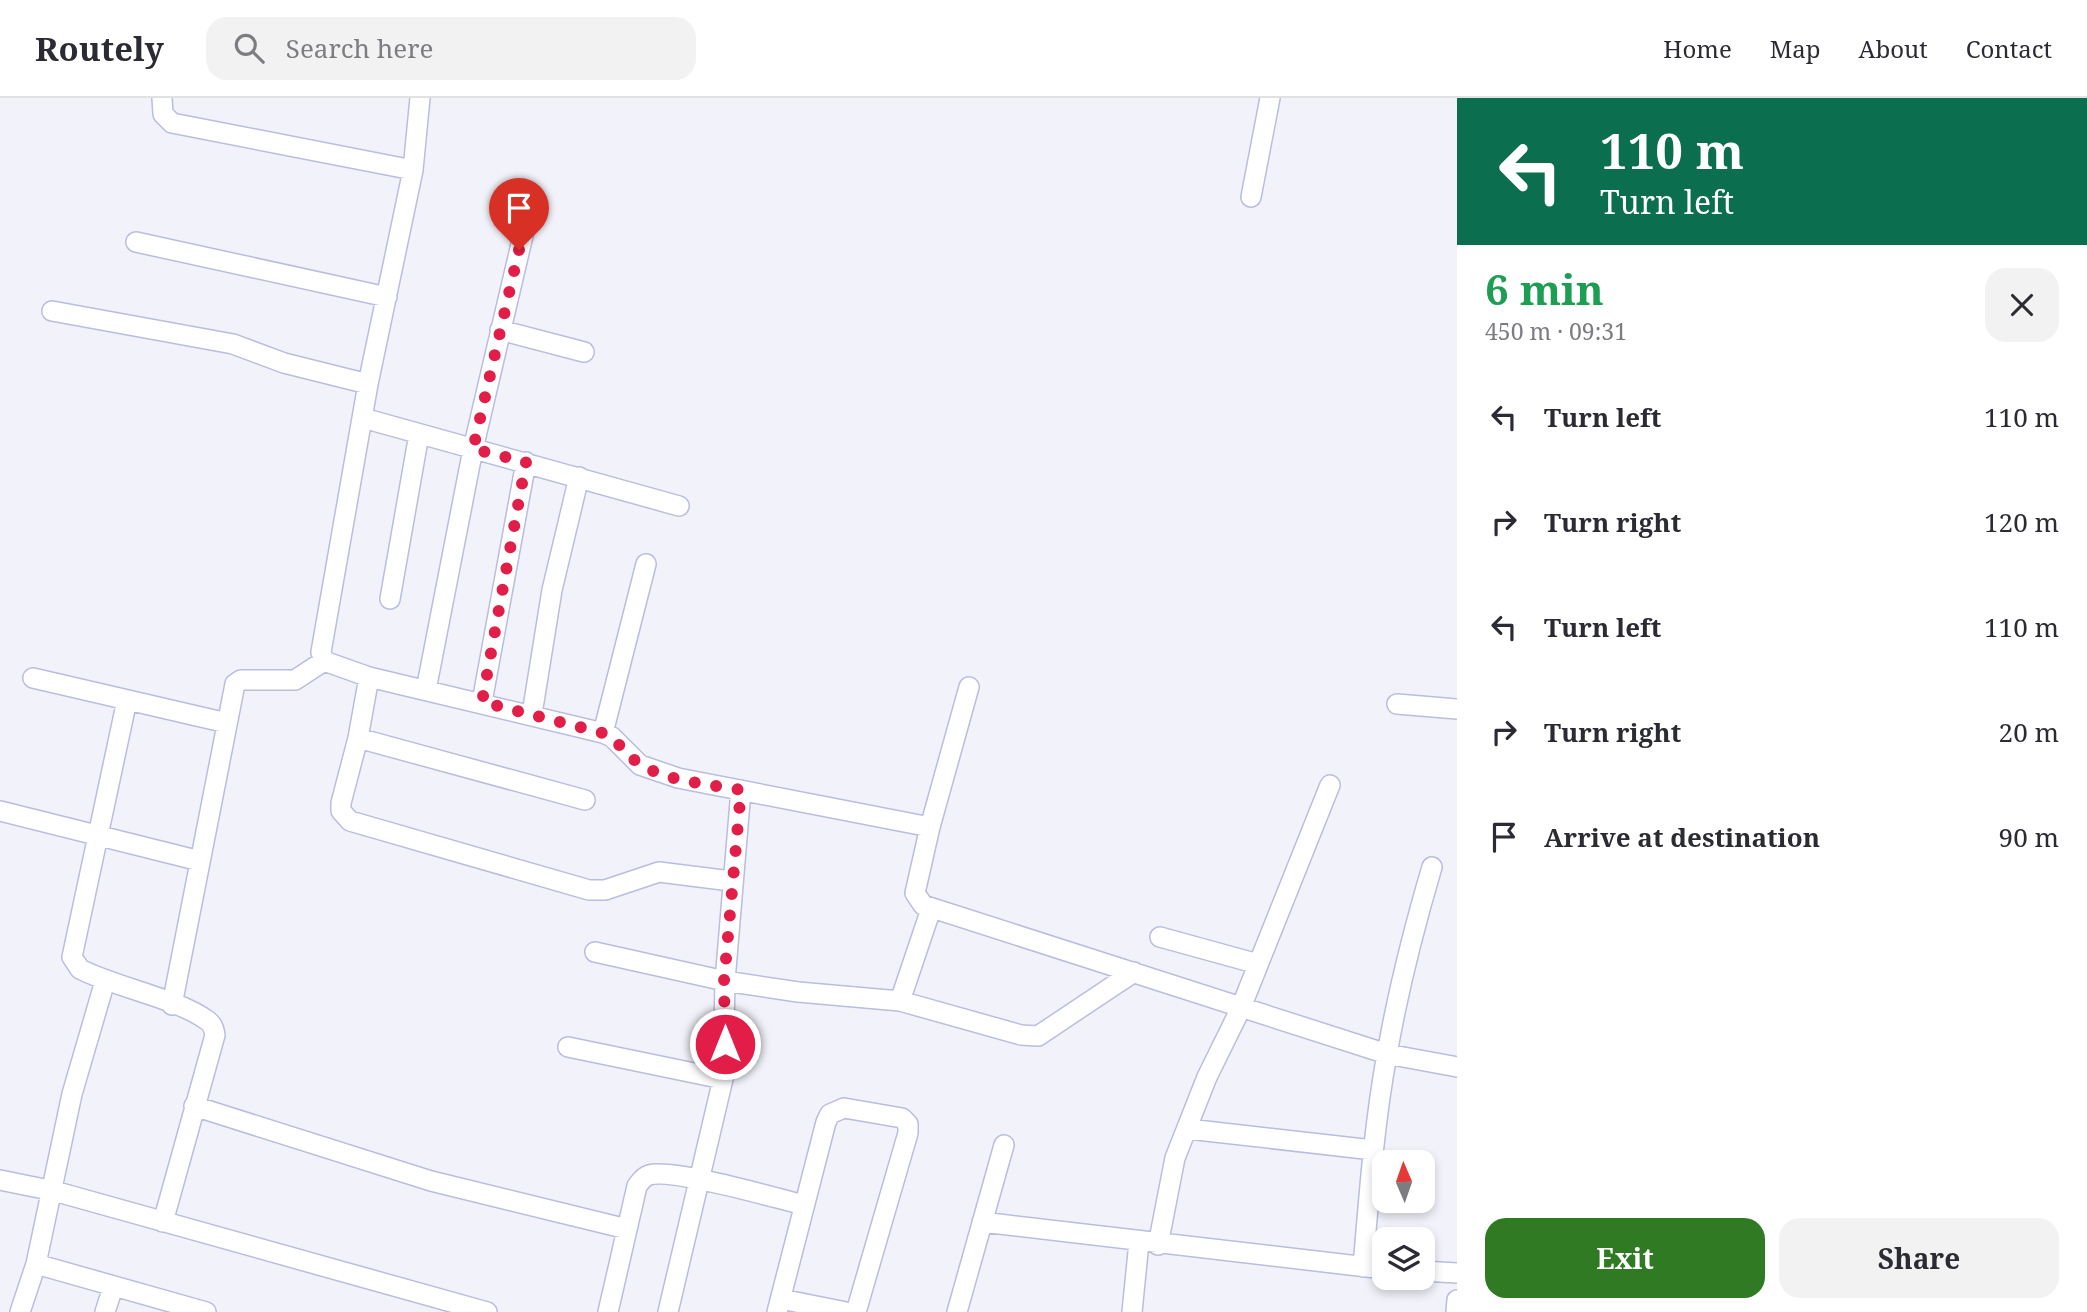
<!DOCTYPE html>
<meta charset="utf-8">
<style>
:root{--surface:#fff;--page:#f2f2f3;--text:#2b2b33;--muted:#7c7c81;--line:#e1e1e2;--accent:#2f7a22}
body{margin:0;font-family:"Noto Serif",serif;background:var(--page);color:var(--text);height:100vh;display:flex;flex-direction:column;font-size:26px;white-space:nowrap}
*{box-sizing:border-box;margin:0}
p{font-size:23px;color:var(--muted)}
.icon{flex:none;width:38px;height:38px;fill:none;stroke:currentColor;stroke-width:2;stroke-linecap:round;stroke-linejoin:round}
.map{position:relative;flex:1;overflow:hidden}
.details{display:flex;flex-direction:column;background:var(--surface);width:630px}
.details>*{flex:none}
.top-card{background:#0b6e4f;color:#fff;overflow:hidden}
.needle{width:46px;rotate:358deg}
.buttons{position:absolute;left:1372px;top:1052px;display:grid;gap:14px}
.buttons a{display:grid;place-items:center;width:63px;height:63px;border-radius:14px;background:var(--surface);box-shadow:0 4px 10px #0003;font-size:35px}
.pin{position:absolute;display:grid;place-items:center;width:60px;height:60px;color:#fff;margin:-72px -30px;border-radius:50% 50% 50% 0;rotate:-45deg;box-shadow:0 0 7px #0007}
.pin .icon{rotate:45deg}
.me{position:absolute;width:77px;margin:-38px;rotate:0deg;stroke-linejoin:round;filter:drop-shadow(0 0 5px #0008)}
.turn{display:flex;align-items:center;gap:24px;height:147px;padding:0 28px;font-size:32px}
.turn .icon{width:91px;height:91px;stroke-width:2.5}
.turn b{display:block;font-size:49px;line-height:60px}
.round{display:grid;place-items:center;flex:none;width:74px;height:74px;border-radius:21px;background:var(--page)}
.summary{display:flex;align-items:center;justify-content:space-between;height:119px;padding:0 28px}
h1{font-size:42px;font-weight:700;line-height:52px;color:#1e9e55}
.button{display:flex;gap:14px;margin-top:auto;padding:14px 28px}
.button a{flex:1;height:80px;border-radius:21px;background:var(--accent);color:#fff;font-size:28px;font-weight:700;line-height:80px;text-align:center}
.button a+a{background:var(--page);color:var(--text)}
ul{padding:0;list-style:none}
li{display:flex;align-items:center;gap:21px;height:105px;padding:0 28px}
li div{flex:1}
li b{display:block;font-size:26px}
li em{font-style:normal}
header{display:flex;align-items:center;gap:42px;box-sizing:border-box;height:98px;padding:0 35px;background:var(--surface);border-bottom:2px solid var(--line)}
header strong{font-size:33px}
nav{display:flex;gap:38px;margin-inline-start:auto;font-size:24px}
.search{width:490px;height:63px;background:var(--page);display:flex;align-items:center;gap:18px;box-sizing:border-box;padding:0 24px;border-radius:21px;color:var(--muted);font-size:26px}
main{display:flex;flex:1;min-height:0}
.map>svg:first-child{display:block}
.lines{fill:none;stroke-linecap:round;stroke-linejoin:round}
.minor-casing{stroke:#b9bddf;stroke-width:22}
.minor{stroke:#fff;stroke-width:19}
.route{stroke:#e11d48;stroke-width:12;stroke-dasharray:0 21.6}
</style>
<header>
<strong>Routely</strong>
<div class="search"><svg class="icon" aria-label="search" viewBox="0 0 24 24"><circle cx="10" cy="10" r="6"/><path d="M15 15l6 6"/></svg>Search here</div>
<nav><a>Home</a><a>Map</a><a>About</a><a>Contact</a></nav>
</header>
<main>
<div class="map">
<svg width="1457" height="1214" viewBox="0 0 1457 1214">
<rect width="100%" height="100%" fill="#f2f3fa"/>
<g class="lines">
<g class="minor-casing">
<path id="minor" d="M 162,0 L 163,16 L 172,25 L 413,72
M 420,0 L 413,72 L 368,286 L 321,554 L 324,563 L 369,579 L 603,635 L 612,639 L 640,667 L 678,680 L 930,729 L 915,795 L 923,807 L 1387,956 L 1457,969
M 1251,99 L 1270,0
M 136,144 L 387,199
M 52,213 L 233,246 L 284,265 L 368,286
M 500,232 L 584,254
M 363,320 L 679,408
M 390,501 L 419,336
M 369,579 L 358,640 L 341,705 L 341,713 L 350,723 L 589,792 L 605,792 L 659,774 L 731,783
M 33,580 L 227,625
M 426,592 L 473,351 L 526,125
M 127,602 L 72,859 L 80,871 C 117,890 177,900 208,923 C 213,927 214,931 215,937 L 163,1124
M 482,604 L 526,364
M 1397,606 L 1457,611
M 532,616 L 552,492 L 579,379
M 603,635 L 646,466
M 358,640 L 585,702
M 0,713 L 200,763
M 930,729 L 969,589
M 1160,839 L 1258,866
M 595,854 L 725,883 L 798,894 L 900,903 L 1021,937 L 1038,938 L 1134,874
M 900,903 L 931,811
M 172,907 L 235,586 L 241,582 L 295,582 L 324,563
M 568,949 L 723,981
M 194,1008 L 431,1083 L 627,1131
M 1188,1031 L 1373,1052
M 0,1082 L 54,1093 L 487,1214
M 982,1124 L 1384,1171
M 1158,1147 L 1175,1060 L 1207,979 L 1240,912 L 1330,687
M 36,1166 L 206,1214
M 1363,1169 C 1369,1098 1374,1027 1387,956 C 1398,893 1414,830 1432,769
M 1423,1173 L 1457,1175
M 781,1201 L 846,1214
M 20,1214 L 36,1166 L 72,996 L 105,883
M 105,1214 L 113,1189
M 608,1214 L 637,1088 C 641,1083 643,1079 649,1077 C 673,1070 775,1100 804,1107
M 668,1214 L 723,981 L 725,883 L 741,692
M 777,1214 L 826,1024 L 830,1016 L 844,1010 L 902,1020 L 908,1026 L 908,1035 L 856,1214
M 957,1214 L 1004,1047
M 1132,1214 L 1139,1144
M 1456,1214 L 1457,1202"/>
</g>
<use href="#minor" class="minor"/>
</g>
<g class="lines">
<path class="route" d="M 519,152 L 473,351 L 526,364 L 482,604 L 603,635 C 619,642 625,657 640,666 C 668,684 709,686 741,692 L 724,883 L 725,946"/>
</g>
</svg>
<div class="buttons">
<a><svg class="needle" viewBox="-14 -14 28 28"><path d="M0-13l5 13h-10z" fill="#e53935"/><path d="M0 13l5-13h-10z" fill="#7c7c81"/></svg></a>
<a><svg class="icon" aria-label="layers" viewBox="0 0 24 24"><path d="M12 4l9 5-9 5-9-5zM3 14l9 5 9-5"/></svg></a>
</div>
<div class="pin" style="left:519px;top:152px;background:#d93025"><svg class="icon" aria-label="arrive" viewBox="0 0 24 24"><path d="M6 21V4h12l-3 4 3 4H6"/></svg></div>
<svg class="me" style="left:725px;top:946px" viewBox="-20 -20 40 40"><circle r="17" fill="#e11d48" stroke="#fff" stroke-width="3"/><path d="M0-11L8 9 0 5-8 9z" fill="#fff"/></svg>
</div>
<section class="details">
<div class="top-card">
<div class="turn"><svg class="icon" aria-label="left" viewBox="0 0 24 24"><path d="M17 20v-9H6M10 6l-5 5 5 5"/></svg><div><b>110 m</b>Turn left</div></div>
</div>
<div class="summary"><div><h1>6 min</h1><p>450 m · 09:31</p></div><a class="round"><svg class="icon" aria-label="close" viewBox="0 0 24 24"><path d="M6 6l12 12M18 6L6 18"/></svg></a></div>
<ul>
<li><svg class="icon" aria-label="left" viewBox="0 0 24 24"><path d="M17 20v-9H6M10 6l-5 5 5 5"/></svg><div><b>Turn left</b></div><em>110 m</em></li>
<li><svg class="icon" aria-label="right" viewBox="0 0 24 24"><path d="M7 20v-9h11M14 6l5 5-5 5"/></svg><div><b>Turn right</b></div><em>120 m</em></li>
<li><svg class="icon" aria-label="left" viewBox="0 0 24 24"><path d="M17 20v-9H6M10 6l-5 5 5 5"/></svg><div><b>Turn left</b></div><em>110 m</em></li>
<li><svg class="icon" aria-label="right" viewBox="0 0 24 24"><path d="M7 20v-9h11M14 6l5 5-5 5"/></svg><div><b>Turn right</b></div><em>20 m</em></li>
<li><svg class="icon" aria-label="arrive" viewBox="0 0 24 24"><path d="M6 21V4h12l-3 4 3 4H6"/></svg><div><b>Arrive at destination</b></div><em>90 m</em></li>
</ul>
<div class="button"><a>Exit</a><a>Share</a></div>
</section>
</main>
